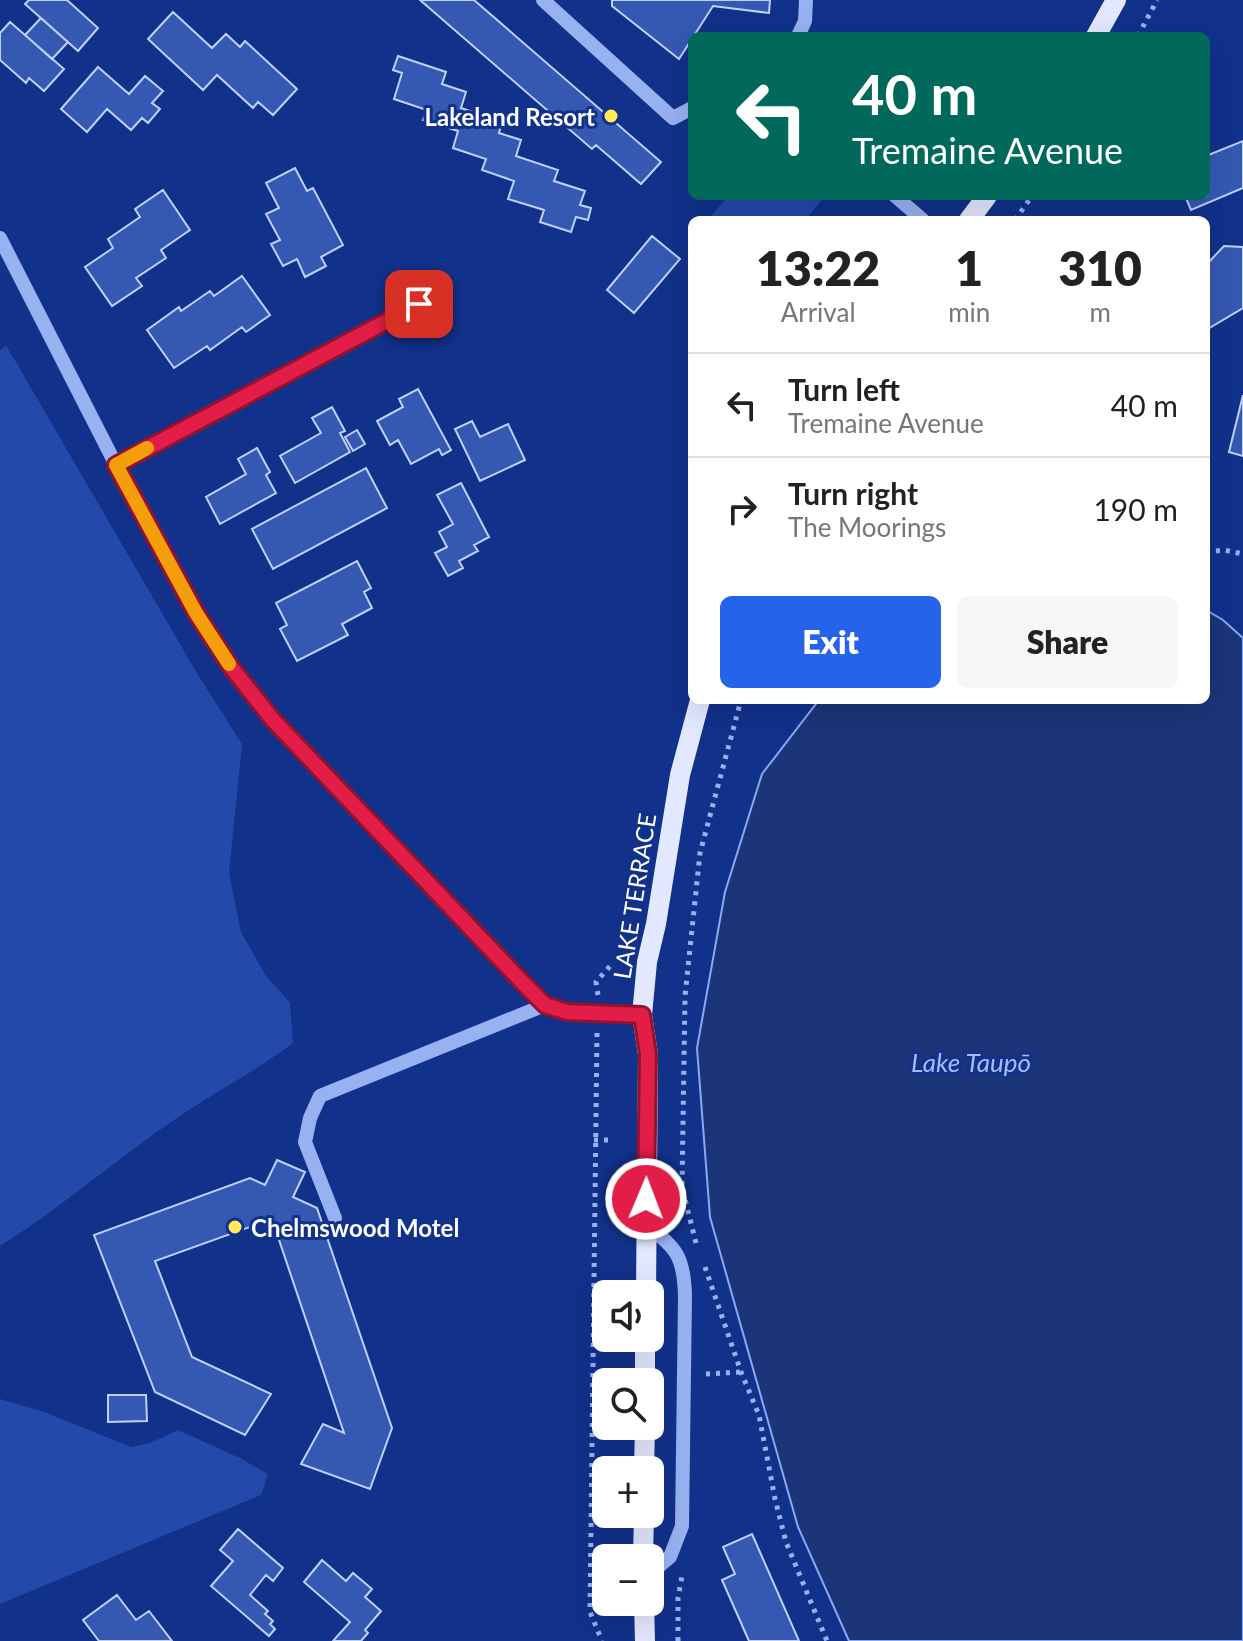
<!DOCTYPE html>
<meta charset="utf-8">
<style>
:root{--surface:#fff;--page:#f6f6f6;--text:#222;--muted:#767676;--line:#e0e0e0;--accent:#2563eb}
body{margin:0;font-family:Lato,sans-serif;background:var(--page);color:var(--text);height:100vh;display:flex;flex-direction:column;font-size:30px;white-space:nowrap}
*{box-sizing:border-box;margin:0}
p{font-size:26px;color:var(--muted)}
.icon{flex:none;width:44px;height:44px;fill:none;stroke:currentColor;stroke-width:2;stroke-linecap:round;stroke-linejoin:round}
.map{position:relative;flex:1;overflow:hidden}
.details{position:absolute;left:688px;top:216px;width:522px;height:488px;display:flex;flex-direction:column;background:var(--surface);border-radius:12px;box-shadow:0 8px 32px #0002}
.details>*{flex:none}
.hud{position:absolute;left:688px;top:32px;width:522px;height:168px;border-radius:12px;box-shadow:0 8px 32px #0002;background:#00695c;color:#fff;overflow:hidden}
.fabs{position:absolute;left:592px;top:1280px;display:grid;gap:16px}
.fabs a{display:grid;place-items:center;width:72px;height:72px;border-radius:12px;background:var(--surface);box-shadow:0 8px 32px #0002;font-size:40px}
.pin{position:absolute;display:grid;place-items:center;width:68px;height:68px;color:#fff;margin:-34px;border-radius:16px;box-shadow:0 4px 12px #0006}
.me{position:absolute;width:88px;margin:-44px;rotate:1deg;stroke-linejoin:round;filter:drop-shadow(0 0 6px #0008)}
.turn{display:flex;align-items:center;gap:28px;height:168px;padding:0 32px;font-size:36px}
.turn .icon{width:104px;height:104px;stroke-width:2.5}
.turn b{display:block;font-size:56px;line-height:68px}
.eta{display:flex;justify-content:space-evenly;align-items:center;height:136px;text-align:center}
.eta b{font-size:48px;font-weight:800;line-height:56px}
.cta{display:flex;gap:16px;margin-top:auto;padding:16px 32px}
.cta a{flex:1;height:92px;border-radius:12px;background:var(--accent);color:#fff;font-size:32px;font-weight:800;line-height:92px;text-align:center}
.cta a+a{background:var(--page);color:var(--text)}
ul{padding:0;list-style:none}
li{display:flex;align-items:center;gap:24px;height:104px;padding:0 32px;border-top:2px solid var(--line)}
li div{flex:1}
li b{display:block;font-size:30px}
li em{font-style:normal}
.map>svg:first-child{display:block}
.green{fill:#2349aa}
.water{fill:#1c3478;stroke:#89a9f5;stroke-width:2}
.building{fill:#3558b2;stroke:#bfd0fc;stroke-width:2}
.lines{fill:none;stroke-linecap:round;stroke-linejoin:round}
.path{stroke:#98b1f1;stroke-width:5;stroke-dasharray:4 6;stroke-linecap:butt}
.minor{stroke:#98b1f1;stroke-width:14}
.major{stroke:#e2e8ff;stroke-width:20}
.route-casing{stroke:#92132f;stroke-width:20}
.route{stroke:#e11d48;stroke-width:14}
.slow{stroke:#f59e0b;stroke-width:14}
.poi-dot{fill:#ffec58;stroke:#11318b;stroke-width:3}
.labels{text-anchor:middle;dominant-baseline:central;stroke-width:6;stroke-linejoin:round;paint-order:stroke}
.poi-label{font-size:24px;font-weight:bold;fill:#fff;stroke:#11318b;text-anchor:end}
.street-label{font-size:24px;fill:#fff;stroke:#11318b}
.water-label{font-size:26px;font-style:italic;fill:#a4bcf8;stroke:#11318b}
</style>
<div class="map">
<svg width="1243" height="1641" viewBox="0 0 1243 1641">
<rect width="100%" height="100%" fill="#11318b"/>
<path class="green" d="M 728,196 L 825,196 L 805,220 L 708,220 Z
M 6,345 L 198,675 L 242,744 L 229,872 L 241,932 L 266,976 L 290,1003 L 293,1043 C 255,1072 213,1093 174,1120 C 115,1160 61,1208 0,1246 L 0,351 Z
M 0,1399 L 44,1412 L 131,1447 L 150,1443 L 178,1430 L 240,1458 L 268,1474 L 261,1495 L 0,1604 Z"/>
<path class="water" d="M 1206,610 L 1223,620 L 1243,638 L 1243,1641 L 849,1641 L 798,1527 L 710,1217 L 697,1048 L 725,892 L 762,774 L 819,700 L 1206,700 Z"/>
<path class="building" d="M 29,0 L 67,0 L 98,28 L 78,51 L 25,4 Z
M 420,0 L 474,0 L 661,162 L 641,184 L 596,145 L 592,149 Z
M 612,0 L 770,0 L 769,13 L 713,6 L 679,59 L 612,6 Z
M 173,12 L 212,48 L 226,34 L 240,47 L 245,41 L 297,89 L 273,115 L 258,102 L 253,108 L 217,75 L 203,90 L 148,39 Z
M 41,18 L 68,42 L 52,59 L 25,35 Z
M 10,22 L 64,69 L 44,91 L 29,78 L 26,83 L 0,60 L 0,33 Z
M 398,56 L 446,72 L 442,84 L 466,92 L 461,108 L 502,122 L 499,133 L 521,140 L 516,156 L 558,170 L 554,181 L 585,191 L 580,205 L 591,208 L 588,220 L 576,217 L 571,232 L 540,222 L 544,210 L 508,199 L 514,181 L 482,170 L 486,159 L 453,148 L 458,131 L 423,120 L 427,110 L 394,99 L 402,73 L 393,70 Z
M 98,67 L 129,94 L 145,76 L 163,91 L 152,103 L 160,109 L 148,123 L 142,118 L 131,130 L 107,109 L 87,132 L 61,109 Z
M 1243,141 L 1243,188 L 1191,210 L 1185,196 L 1206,196 L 1206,156 Z
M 295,168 L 307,191 L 313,188 L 343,245 L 321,257 L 326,266 L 305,277 L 297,259 L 283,266 L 271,244 L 280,240 L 266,214 L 279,208 L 266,183 Z
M 163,190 L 190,230 L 161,250 L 166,258 L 136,278 L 142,286 L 112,306 L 85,267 L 113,248 L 108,239 L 140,217 L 135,209 Z
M 652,236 L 680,259 L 634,313 L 607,290 Z
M 1224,246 L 1243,247 L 1243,308 L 1206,330 L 1206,265 Z
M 242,276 L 270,315 L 246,332 L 242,327 L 210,350 L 207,346 L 174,368 L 147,330 L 179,307 L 181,311 L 210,291 L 214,296 Z
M 418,389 L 451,450 L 442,455 L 439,449 L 411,464 L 398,440 L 390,445 L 377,421 L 403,407 L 399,399 Z
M 1243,395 L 1243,456 L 1229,452 Z
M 332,407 L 345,431 L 340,433 L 350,452 L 295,483 L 280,456 L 321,433 L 312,418 Z
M 472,421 L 480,437 L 508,424 L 525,460 L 480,481 L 455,429 Z
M 357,430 L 365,444 L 353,451 L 345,437 Z
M 257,448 L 270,472 L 266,475 L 276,493 L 220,524 L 206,497 L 246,474 L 238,459 Z
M 366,468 L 387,508 L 273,569 L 252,529 Z
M 461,483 L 489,537 L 474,545 L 478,551 L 459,561 L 463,568 L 448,576 L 435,553 L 447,547 L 439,532 L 453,524 L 437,495 Z
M 357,561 L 371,588 L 364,592 L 372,608 L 342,624 L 348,635 L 297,661 L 280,629 L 287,625 L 276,603 Z
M 277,1160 L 305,1172 L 293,1197 L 317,1208 L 392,1428 L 370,1489 L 301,1464 L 323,1424 L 344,1433 L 272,1219 L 155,1261 L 192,1357 L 271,1394 L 245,1435 L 155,1392 L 94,1235 L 250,1178 L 265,1185 Z
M 108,1395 L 146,1395 L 147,1421 L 108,1422 Z
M 238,1529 L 283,1568 L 273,1581 L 266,1575 L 250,1595 L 268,1611 L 265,1614 L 273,1621 L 270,1624 L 275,1629 L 269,1636 L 211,1586 L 233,1561 L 220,1550 Z
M 752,1534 L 799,1641 L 749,1641 L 722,1580 L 735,1574 L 723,1547 Z
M 322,1560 L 346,1581 L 353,1573 L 372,1589 L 365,1597 L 381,1611 L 365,1630 L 368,1633 L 361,1641 L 333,1641 L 350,1622 L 304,1582 Z
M 117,1595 L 136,1620 L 149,1611 L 172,1641 L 99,1641 L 83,1620 Z"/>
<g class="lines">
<path class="path" d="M 1138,36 L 1157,0
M 1015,220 L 1032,196
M 1206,552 L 1224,550 L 1243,554
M 598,995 L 596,982 L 611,965
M 597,1033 L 590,1612 L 602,1641
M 594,1140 L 614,1140
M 696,1243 L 682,1187 L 685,996 L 700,853 L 741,700
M 705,1267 L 741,1372 L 759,1415 L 775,1499 L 786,1542 L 827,1641
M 706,1374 L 741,1372
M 678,1641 L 678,1598 L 682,1576"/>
<path class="minor" d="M 543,0 L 673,118 L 692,108
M 798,36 L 805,21 L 806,0
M 895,196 L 923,220
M 0,238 L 116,465 L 196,613 L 231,667 L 273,720 L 545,1005 L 567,1012 L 642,1015
M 116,465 L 419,304
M 335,1218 L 305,1142 L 310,1118 L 320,1096 L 545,1005
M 646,1225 C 677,1248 684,1257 685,1296 L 682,1526 L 670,1557 L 650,1574"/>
<path class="major" d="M 1096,36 L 1116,0
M 969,220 L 987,196
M 646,1294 L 648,1054 L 642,1015 L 647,962 L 656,924 L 680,775 L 700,700
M 645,1382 L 645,1338
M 644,1470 L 645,1426
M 643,1558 L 644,1514
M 644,1602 L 645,1641"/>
</g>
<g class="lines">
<g class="route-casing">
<path id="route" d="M 419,304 L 116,465 L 196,613 L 231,667 L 273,720 L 524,984 L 545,1005 L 567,1012 L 642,1015 L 648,1054 L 646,1199"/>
</g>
<use href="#route" class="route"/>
<path class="slow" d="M 147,448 L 116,465 L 196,613 L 229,664"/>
</g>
<g class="poi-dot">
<circle cx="611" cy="116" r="8"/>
<circle cx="235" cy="1227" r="8"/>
</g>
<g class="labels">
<g class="poi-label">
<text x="595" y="116">Lakeland Resort</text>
<text x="251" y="1227" text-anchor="start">Chelmswood Motel</text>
</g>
<g class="street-label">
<text transform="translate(634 896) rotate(-81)">LAKE TERRACE</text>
</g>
<g class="water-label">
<text x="971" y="1062">Lake Taupō</text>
</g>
</g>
</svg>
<div class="fabs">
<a><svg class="icon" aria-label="sound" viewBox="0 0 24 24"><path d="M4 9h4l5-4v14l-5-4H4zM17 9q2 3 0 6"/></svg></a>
<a><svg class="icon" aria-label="search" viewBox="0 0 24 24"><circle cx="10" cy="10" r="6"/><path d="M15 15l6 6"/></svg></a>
<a>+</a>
<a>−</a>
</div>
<div class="pin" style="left:419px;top:304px;background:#d93025"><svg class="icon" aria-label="arrive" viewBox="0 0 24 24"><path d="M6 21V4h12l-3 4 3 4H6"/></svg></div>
<svg class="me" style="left:646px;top:1199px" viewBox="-20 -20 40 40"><circle r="17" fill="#e11d48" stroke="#fff" stroke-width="3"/><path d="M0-11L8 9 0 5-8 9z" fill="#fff"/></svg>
<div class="hud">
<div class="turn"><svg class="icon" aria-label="left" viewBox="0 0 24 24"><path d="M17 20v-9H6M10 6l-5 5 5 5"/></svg><div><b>40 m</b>Tremaine Avenue</div></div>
</div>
<section class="details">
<div class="eta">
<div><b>13:22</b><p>Arrival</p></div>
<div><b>1</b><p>min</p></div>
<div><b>310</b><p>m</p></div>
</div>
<ul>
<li><svg class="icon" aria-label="left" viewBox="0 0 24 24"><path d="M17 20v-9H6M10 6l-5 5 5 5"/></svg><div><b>Turn left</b><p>Tremaine Avenue</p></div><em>40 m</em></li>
<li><svg class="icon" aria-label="right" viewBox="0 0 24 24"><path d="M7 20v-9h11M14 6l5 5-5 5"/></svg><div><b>Turn right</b><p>The Moorings</p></div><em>190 m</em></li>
</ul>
<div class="cta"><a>Exit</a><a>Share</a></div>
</section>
</div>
